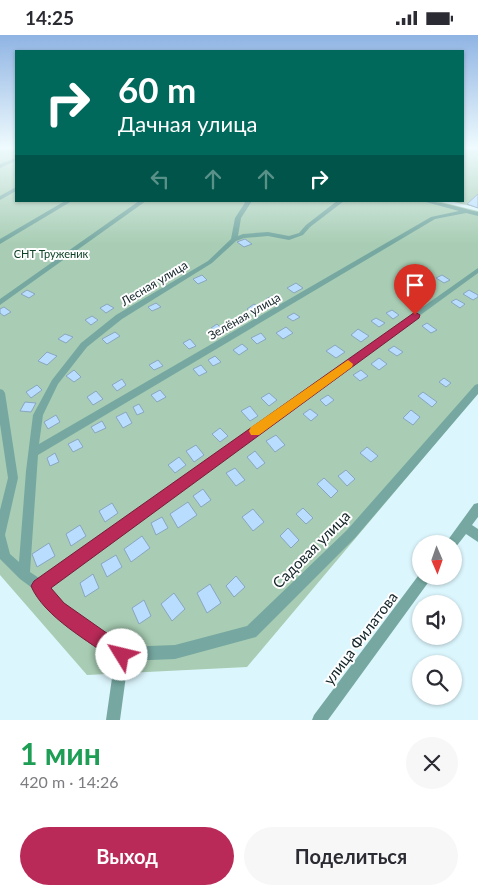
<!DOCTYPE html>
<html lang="ru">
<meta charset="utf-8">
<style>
:root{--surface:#fff;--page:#f7f7f7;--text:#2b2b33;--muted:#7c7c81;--accent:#b92a58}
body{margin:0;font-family:Lato,sans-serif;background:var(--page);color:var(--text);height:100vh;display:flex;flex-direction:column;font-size:19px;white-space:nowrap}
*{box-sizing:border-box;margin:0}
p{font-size:16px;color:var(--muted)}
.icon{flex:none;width:28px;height:28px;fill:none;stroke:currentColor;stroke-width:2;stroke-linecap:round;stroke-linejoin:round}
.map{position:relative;height:685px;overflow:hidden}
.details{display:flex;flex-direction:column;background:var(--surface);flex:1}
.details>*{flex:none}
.banner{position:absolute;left:15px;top:15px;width:449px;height:152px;border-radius:0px;box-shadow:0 1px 4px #0004;background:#00695c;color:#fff;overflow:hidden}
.needle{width:32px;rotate:178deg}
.fabs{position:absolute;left:412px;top:500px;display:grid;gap:10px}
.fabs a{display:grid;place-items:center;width:50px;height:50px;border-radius:50%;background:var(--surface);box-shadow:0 1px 4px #0004;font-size:25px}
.pin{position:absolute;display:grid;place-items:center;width:42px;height:42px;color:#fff;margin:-51px -21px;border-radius:50% 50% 50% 0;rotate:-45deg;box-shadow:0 0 5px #0007}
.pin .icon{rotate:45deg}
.me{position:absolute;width:55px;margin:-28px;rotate:306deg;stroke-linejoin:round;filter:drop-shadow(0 0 4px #0008)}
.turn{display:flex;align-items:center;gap:18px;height:105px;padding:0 20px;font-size:22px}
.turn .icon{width:65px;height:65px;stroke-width:2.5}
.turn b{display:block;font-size:35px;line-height:42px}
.lanes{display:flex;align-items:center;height:48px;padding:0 20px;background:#0003;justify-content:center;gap:25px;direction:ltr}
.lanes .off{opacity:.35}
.round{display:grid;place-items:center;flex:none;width:52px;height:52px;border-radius:26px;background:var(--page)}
.head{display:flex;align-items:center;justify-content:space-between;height:85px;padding:0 20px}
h1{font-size:30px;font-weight:700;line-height:38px;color:#1e9e55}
.cta{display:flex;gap:10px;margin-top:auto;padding:10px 20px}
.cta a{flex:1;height:58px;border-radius:30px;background:var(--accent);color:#fff;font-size:20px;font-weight:700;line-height:58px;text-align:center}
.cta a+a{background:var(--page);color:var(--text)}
.status{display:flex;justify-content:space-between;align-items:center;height:35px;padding:0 25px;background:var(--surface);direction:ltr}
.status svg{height:14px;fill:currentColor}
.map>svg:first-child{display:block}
.green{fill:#a8cdb4}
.building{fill:#b9ddfe;stroke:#8aa5bf}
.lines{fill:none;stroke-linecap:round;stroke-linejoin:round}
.street{fill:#76a8a1;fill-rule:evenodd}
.route{fill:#b92a58;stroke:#781b39}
.slow{fill:#f59e0b}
.labels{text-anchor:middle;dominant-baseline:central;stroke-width:4;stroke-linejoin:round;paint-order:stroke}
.far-park-label{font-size:11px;fill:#0d4126;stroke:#fefefe}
.street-label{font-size:12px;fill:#122328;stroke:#fefefe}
.near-street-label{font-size:15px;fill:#122328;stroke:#fefefe}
</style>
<div class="status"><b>14:25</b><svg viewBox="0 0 49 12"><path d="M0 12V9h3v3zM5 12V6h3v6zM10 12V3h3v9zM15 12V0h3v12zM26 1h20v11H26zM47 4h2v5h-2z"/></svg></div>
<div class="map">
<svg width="478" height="685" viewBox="0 0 478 685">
<rect width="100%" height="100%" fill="#dcf6fd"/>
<path class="green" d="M 0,113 L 16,113 L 16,166 L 437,166 L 478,176 L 478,358 L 247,632 L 87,640 L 0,540 Z
M 463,113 L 478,113 L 478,173 L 450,166 L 462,166 Z"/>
<path class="building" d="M 478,159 L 478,173 L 467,169 Z
M 245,204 L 252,209 L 244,212 L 237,207 Z
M 202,240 L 207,245 L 198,249 L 193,244 Z
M 442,240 L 450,245 L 444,248 L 436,243 Z
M 296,248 L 303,253 L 294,258 L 287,253 Z
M 423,251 L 433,256 L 427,260 L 418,255 Z
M 27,255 L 35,259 L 29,263 L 21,259 Z
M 469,255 L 478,260 L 478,262 L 473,265 L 463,259 Z
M 272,261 L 279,266 L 272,269 L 266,264 Z
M 408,261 L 417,266 L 412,270 L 403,265 Z
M 456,264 L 465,269 L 460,273 L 451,267 Z
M 156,268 L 161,272 L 152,276 L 148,272 Z
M 107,269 L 114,273 L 106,278 L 100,273 Z
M 254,269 L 261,274 L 253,278 L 247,274 Z
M 4,272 L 11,277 L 4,281 L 0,278 L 0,274 Z
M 392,275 L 399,280 L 393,284 L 386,278 Z
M 294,278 L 300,282 L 293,286 L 287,282 Z
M 92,281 L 98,285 L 91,290 L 85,285 Z
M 376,283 L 385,288 L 379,292 L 371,286 Z
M 427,288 L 437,295 L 431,298 L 422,291 Z
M 217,289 L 224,296 L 218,299 L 211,293 Z
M 286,292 L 293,298 L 283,304 L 276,298 Z
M 358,294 L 369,301 L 361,307 L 351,300 Z
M 115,297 L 120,301 L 107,309 L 102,304 Z
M 261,298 L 266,304 L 257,309 L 251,303 Z
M 65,299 L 73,302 L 66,308 L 58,304 Z
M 190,304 L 196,311 L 189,314 L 183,308 Z
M 242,309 L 248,314 L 239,320 L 233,315 Z
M 335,310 L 345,317 L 336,323 L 326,316 Z
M 394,311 L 403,317 L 397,321 L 388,315 Z
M 47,317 L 57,321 L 47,330 L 38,326 Z
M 215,321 L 221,327 L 213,331 L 208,325 Z
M 379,323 L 387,329 L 379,335 L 371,329 Z
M 158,325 L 163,331 L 154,335 L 149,330 Z
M 201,330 L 207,337 L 199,341 L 193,334 Z
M 74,335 L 81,342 L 74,347 L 66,341 Z
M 361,335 L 368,341 L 360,346 L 353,340 Z
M 444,343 L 451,348 L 446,352 L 439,347 Z
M 122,344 L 126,350 L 117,356 L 112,350 Z
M 37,350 L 42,355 L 31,363 L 26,357 Z
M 160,355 L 166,362 L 157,367 L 151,360 Z
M 96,356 L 103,364 L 93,370 L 87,362 Z
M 423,357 L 437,367 L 432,372 L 418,361 Z
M 269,358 L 277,365 L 269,371 L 261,363 Z
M 328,360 L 334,365 L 326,371 L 320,365 Z
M 25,367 L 36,368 L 31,377 L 20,376 Z
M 139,369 L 144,377 L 137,380 L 133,372 Z
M 250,371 L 258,381 L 250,386 L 241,376 Z
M 310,374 L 318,380 L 311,386 L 303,379 Z
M 411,375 L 420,382 L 413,390 L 403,383 Z
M 126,377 L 132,388 L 123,393 L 116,382 Z
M 56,380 L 60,387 L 48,394 L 44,387 Z
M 102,386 L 106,393 L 95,398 L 91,392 Z
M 220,393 L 228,401 L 220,407 L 212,399 Z
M 276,400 L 285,410 L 275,417 L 266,406 Z
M 78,404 L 83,412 L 73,417 L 68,409 Z
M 196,410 L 204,420 L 194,427 L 186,416 Z
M 367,412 L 378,421 L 371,427 L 360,418 Z
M 255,416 L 265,428 L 257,434 L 247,422 Z
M 55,418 L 59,427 L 50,431 L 47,423 Z
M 179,422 L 186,430 L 175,438 L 168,430 Z
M 235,433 L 245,445 L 236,451 L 226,438 Z
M 346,435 L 355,444 L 347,451 L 338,441 Z
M 324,443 L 338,456 L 331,463 L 317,449 Z
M 203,454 L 211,465 L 201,472 L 193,461 Z
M 188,467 L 197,480 L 178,493 L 170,479 Z
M 112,468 L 118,478 L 105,487 L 99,476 Z
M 303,473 L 313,483 L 306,489 L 296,479 Z
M 253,474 L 264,487 L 253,496 L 242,482 Z
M 162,482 L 168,493 L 156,500 L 151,488 Z
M 80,490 L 86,501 L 71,511 L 66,499 Z
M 288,493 L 299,505 L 291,513 L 280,501 Z
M 142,501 L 150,513 L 131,527 L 124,514 Z
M 49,508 L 55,521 L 37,532 L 32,519 Z
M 116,520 L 122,532 L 107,542 L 101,529 Z
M 93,539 L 99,553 L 85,562 L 80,548 Z
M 236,541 L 245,552 L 234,562 L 226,551 Z
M 210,549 L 221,568 L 207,578 L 197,558 Z
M 174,558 L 185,574 L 172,586 L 161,569 Z
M 144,565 L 151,581 L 139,589 L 132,573 Z"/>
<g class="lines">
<path class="street" d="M 16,123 L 16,126 L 0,133 L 0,129 Z
M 16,152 L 16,156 L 0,165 L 0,161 Z
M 65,166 L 72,166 L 0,209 L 0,204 Z
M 139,166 L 146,166 L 0,270 L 0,264 Z
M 246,166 L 252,166 L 241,183 L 238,201 L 243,199 L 268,197 L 289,201 L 299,198 L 306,190 L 337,166 L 344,166 L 310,192 L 303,200 L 289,205 L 268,201 L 244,203 L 236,206 L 212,228 L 122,284 L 87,312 L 58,349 L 43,380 L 39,409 L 431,182 L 459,176 L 422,166 C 441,166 460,173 478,177 L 478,181 L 466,178 L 435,184 L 38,420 L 30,537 L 39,543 L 478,233 L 478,238 L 48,552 L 63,568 L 124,612 L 175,610 L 247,591 L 347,495 L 475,350 L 478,349 L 478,359 L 355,503 L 256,602 L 175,624 L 128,626 L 120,685 L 106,685 L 115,622 L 53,578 L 35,555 L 20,544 L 0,524 L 0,475 L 8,443 L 0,389 L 0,354 L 3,355 L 5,358 L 18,443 L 5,500 L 10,519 L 19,527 L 26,436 L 33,380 L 52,345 L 81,308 L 116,280 L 208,226 L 231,204 L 235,183 Z
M 478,468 L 478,482 L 472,490 L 478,494 L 478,507 L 466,499 L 455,513 L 454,514 L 454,509 L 445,509 L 474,469 Z
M 421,537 L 421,541 L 432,541 L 430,545 L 328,685 L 312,685 L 314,680 Z"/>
</g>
<linearGradient id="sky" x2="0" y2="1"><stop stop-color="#8fb4e3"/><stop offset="0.54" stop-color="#effbfe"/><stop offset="1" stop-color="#effbfe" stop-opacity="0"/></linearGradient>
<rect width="478" height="209" fill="url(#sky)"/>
<path class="route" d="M 415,277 L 420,280 L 419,283 L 51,553 L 64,568 L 128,613 L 131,620 L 128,626 L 122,628 L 116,626 C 90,607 44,582 31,551 L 34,546 Z"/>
<path class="slow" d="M 348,325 L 353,329 L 352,332 L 259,400 L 251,400 L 249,396 L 251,392 Z"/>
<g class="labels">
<g class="far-park-label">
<text x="51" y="218">СНТ Труженик</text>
</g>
<g class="street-label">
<text transform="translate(154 248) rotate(-31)">Лесная улица</text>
<text transform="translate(244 281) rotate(-30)">Зелёная улица</text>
</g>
<g class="near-street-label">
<text transform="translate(311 514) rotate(-45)">Садовая улица</text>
<text transform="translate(360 603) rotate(-53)">улица Филатова</text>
</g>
</g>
</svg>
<div class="fabs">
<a><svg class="needle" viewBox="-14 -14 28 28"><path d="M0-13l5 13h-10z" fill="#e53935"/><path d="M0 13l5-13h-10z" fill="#7c7c81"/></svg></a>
<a><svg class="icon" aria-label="sound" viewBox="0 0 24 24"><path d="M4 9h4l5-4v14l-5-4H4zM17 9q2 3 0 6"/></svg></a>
<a><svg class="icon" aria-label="search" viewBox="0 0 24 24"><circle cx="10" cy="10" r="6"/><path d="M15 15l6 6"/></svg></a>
</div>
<div class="pin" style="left:415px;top:280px;background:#d93025"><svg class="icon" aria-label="arrive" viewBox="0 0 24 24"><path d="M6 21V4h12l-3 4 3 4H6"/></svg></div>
<svg class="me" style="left:122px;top:620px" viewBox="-20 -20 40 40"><circle r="19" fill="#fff"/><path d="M0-13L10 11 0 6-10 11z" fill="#b92a58"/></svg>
<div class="banner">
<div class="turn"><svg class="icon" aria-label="right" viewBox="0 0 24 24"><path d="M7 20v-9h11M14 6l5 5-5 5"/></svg><div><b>60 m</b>Дачная улица</div></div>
<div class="lanes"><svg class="icon off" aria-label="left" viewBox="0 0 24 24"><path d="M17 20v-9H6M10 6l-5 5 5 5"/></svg><svg class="icon off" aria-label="ahead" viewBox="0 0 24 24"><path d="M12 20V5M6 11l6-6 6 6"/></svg><svg class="icon off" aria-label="ahead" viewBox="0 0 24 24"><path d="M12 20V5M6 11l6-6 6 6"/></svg><svg class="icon" aria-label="right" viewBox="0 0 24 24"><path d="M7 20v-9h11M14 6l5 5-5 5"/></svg></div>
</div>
</div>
<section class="details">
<div class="head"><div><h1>1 мин</h1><p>420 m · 14:26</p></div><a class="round"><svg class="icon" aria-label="close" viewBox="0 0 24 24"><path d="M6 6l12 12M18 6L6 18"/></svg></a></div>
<div class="cta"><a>Выход</a><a>Поделиться</a></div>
</section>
